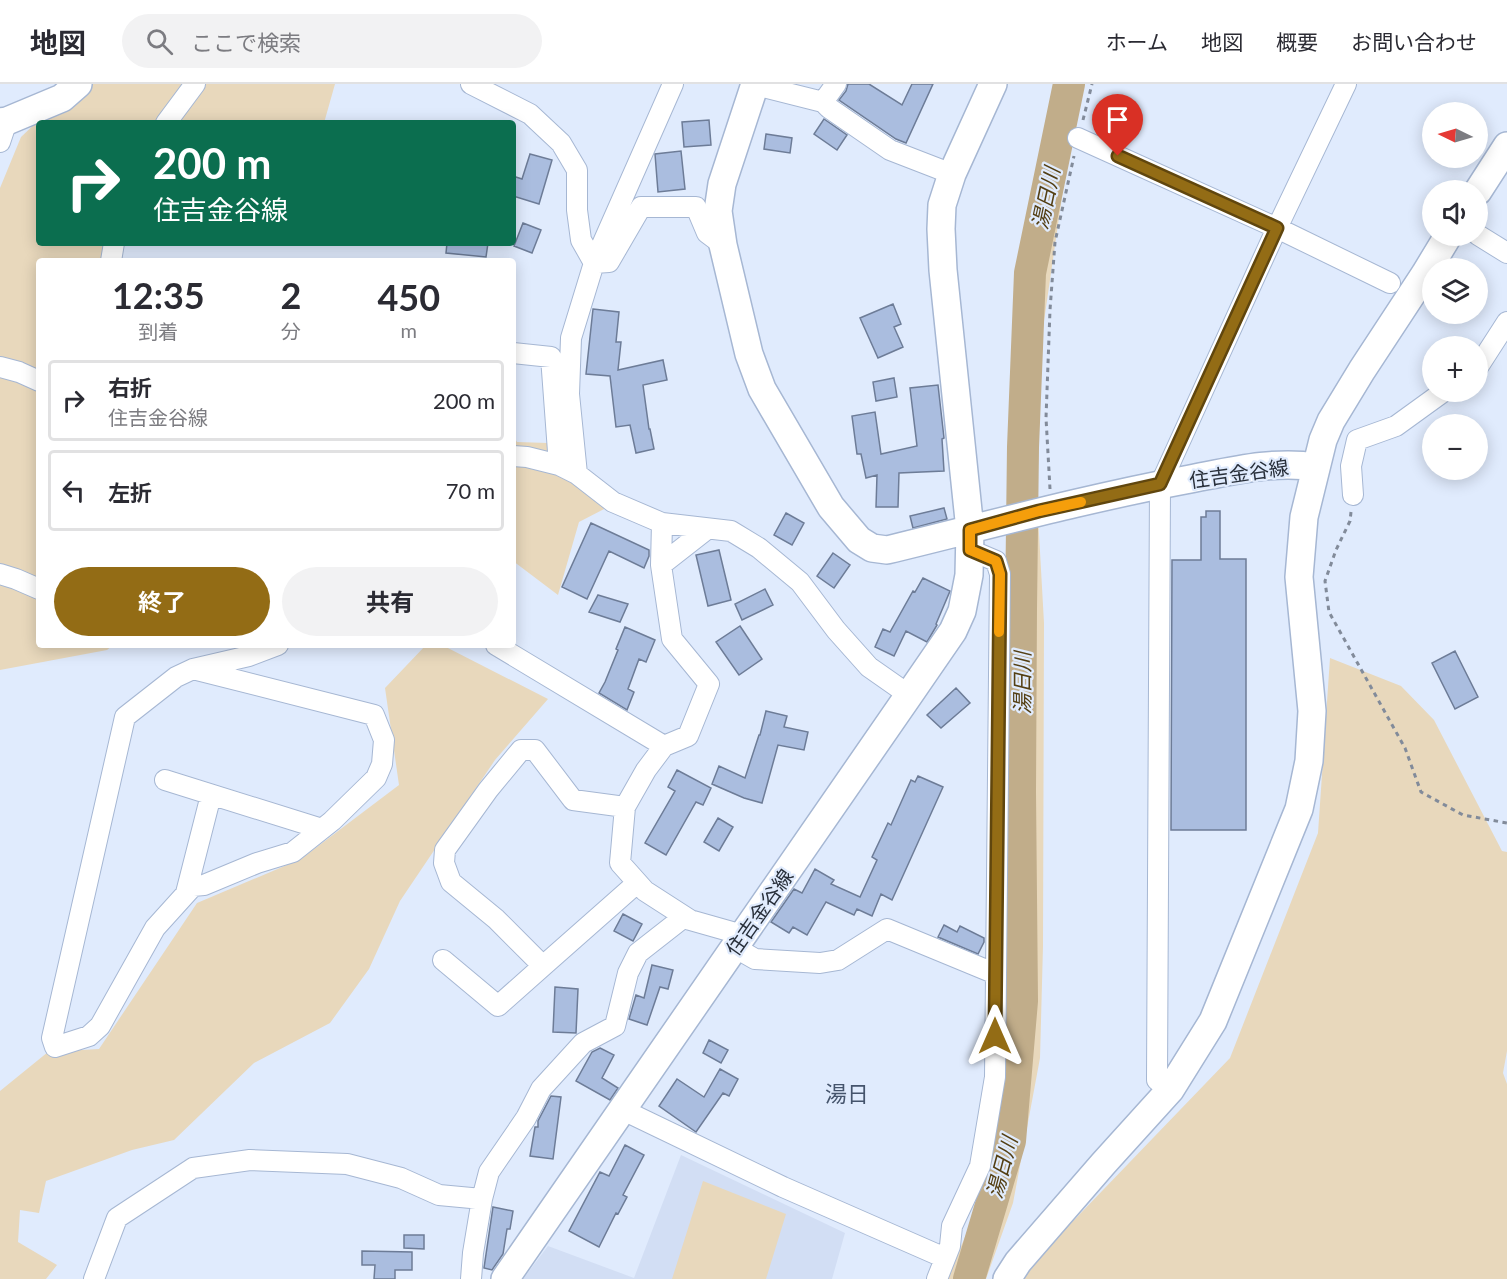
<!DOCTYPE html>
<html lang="ja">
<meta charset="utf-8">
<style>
:root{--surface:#fff;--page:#f2f2f3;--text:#2b2b33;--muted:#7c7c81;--line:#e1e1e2;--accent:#936c15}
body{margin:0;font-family:Lato,"Noto Sans JP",sans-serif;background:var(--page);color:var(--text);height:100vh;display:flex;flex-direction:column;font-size:22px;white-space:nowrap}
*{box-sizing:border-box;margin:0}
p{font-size:20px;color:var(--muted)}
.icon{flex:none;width:33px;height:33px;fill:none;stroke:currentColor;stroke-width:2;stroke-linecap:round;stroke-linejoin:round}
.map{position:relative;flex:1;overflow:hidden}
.sheet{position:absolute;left:36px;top:174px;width:480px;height:390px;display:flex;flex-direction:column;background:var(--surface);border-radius:6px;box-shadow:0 3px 15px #0003}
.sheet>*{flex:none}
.banner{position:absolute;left:36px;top:36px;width:480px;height:126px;border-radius:6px;box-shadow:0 3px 15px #0003;background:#0b6e4f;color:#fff;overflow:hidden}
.needle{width:39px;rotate:275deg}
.tools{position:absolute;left:1422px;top:18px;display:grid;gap:12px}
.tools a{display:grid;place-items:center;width:66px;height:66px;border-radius:50%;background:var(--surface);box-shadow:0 3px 15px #0003;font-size:30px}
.pin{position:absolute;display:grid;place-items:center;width:51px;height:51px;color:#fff;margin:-62px -26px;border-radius:50% 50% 50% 0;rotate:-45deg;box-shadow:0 0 6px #0007}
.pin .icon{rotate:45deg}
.me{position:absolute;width:66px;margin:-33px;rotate:0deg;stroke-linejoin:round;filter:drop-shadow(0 0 4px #0008)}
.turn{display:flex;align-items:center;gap:21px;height:126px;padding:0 18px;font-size:27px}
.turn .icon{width:78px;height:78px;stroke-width:2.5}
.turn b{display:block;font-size:42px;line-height:51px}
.eta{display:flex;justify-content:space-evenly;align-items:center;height:102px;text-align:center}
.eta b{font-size:36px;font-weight:700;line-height:42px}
.action{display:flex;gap:12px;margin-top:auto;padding:12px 18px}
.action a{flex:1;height:69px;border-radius:36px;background:var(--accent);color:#fff;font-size:24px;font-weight:700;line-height:69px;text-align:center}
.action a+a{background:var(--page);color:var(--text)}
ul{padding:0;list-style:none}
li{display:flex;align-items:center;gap:18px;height:81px;margin:0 12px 9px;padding:0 6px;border:3px solid var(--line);border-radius:6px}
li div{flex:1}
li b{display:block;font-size:22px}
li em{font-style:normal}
header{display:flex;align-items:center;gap:36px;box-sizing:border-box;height:84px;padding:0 30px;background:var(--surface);border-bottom:2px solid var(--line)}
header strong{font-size:28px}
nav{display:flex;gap:33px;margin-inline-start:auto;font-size:21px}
.search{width:420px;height:54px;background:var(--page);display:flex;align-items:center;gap:15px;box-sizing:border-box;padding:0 21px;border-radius:33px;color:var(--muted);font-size:22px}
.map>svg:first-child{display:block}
.built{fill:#d2def4}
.green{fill:#e8d8bc}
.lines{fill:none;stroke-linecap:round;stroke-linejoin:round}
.river{stroke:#c1ad8a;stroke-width:32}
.building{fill:#aabddf;stroke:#6d7c97;stroke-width:1.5}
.street-casing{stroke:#a6b7d3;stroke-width:22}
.secondary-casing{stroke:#a6b7d3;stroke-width:30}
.path{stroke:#828b9a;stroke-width:3;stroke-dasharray:4.5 4.5;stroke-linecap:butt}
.street{stroke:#fff;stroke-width:20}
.secondary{stroke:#fff;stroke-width:27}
.route-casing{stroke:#60460e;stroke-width:15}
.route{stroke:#936c15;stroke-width:10}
.slow{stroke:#f59e0b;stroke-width:10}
.labels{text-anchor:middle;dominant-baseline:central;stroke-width:4.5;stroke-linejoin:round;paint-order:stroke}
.street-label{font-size:20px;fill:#282f3a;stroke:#e0ebfd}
.water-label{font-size:21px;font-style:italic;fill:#543f13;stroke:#e0ebfd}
.quarter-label{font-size:22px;fill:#45546c;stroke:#e0ebfd}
</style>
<header>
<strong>地図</strong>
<div class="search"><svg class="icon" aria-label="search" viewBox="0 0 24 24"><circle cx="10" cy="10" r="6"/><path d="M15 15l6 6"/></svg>ここで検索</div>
<nav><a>ホーム</a><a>地図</a><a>概要</a><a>お問い合わせ</a></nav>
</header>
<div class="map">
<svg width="1507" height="1195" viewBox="0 0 1507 1195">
<rect width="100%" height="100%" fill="#e0ebfd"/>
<path class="built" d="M 681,1071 L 845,1149 L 832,1195 L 523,1195 L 548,1162 L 634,1194 Z"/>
<path class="green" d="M 77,0 L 335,0 L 324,39 L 39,39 L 39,159 L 113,159 L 108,177 L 39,177 L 39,561 L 113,561 L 107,566 L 0,586 L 0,104 L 21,53 Z
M 1058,0 L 1083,0 L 1063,106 L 1042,251 L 1037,414 L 1044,539 L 1043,862 L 1040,974 L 1013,1119 L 986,1195 L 947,1195 L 974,1132 L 1001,1033 L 1000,785 L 1007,629 L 1009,478 L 1015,395 L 1012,317 L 1017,195 L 1042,68 Z
M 513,351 L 517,358 L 548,359 L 608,423 L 579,438 L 558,511 L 513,477 Z
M 426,561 L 442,561 L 548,615 L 495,676 L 400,817 L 369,885 L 330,939 L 254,979 L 174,1056 L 132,1066 L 46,1097 L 39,1129 L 20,1126 L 18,1158 L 57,1181 L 46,1195 L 0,1195 L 0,1007 L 48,968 L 99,965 L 197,819 L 301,775 L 399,701 L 385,604 Z
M 1330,574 L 1401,602 L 1434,636 L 1502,767 L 1507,768 L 1507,967 L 1503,989 L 1507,1000 L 1507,1195 L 1015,1195 L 1077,1133 L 1230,974 L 1318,749 Z
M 703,1097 L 786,1130 L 766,1195 L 672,1195 Z"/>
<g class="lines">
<path class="river" d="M 969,1195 L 1010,1057 L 1022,917 L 1020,708 L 1021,525 L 1023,363 L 1030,189 L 1069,0"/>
</g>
<path class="building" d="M 848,0 L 869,0 L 902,21 L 912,0 L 933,0 L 906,59 L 896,55 L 839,16 L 846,7 Z
M 824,35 L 847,51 L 837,66 L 814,50 Z
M 709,36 L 711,61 L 684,63 L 682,38 Z
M 766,50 L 792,54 L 790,69 L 764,65 Z
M 681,67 L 685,105 L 658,108 L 655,70 Z
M 530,70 L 552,76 L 539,120 L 513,112 L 513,92 L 522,95 Z
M 523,139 L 541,146 L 532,169 L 514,162 Z
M 447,159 L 488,159 L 486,173 L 446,169 Z
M 893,220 L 901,240 L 894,243 L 903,263 L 878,274 L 860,234 Z
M 593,225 L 619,228 L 616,258 L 621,258 L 618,286 L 663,276 L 667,296 L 643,301 L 649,345 L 650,345 L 654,365 L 636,369 L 630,341 L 616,343 L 610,292 L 586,290 Z
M 894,294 L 897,313 L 876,317 L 873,298 Z
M 938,301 L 944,354 L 942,355 L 944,387 L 899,389 L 898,423 L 876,423 L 877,391 L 866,394 L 861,370 L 857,370 L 852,332 L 875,328 L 881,370 L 917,362 L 910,304 Z
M 944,424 L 947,435 L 913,444 L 910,432 Z
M 1206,427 L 1220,427 L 1220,475 L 1246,475 L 1246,746 L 1171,746 L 1172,476 L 1201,476 L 1201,433 L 1206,433 Z
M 786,429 L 804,439 L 792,461 L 774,451 Z
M 591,439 L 649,466 L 649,472 L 644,484 L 609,467 L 587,515 L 562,503 Z
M 719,466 L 731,516 L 708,522 L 696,471 Z
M 833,469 L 850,481 L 834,504 L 817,492 Z
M 923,494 L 950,507 L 936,540 L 937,541 L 927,558 L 906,547 L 894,572 L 875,563 L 883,545 L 890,548 L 913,507 L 915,508 Z
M 765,505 L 773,521 L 742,536 L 735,520 Z
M 598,511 L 628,520 L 620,538 L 589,528 Z
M 740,542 L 762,575 L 739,591 L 716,558 Z
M 625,543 L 655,556 L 646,578 L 639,575 L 628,605 L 634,608 L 627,626 L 599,609 L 605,598 L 618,566 L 616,565 Z
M 1455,567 L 1478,613 L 1455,625 L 1432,579 Z
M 956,604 L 970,619 L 941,644 L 927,631 Z
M 766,627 L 787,632 L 784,643 L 808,648 L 804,666 L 778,661 L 762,719 L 744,714 L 712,700 L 719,682 L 745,694 L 759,651 L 760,651 Z
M 677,686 L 711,704 L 703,721 L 696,718 L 666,771 L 645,759 L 675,707 L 668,703 Z
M 918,692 L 943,703 L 892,816 L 881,810 L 872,832 L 857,825 L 854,831 L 826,818 L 807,851 L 793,843 L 789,849 L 771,838 L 794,805 L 802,809 L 815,785 L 834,796 L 831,800 L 860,813 L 877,776 L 872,773 L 888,739 L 891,741 L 911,696 L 915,698 Z
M 718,734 L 733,743 L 719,767 L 704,758 Z
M 623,830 L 642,840 L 633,857 L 614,847 Z
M 944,841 L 957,848 L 960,842 L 984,854 L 984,858 L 978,870 L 938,853 Z
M 652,881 L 673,886 L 668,905 L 660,903 L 647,941 L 629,935 L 636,911 L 644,914 Z
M 555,903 L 578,905 L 576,949 L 553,948 Z
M 709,956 L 728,966 L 721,979 L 703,969 Z
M 600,964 L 614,971 L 602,994 L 618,1004 L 610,1016 L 576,997 L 592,968 Z
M 720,985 L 738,995 L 729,1012 L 723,1009 L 696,1048 L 659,1022 L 677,995 L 704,1013 Z
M 551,1012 L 561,1013 L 553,1075 L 530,1072 L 535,1043 L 538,1043 L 538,1037 Z
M 625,1061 L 644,1071 L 623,1111 L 627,1113 L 618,1130 L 616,1129 L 599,1163 L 569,1147 L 600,1088 L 609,1092 Z
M 493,1123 L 513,1127 L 510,1145 L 507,1145 L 503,1170 L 492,1186 L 484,1184 Z
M 404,1151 L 424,1151 L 424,1165 L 404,1164 Z
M 362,1167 L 412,1168 L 412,1186 L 395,1186 L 395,1195 L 374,1195 L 375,1181 L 362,1181 Z"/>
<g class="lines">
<g class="street-casing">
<path id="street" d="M 471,0 L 530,30 L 561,59 L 577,86 L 577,126 L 581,156 L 594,179
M 755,1 L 823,18 L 836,0
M 823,18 L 829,24 L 890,66 L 952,90
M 166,39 L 195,0
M 1078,54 L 1277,144 L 1390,199
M 0,58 L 7,37
M 1478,151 L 1507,169
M 111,177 L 114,159
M 594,179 L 609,178 L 641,123 L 696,123 L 707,149 L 723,161
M 513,269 L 551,273 L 559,381
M 0,283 L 19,288 L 39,297
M 1478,283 L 1507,238
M 513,372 L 527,373 L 559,381 L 577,390 L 613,418 L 662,439 L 731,447 L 759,464 L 800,498 L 836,546 L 869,583 L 909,611
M 577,390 L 569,310 L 571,254 L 594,179 L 673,0
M 1353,411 L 1351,382 L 1357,356 L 1396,342 L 1443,308
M 662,439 L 661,481 L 672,555 L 709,600 L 688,652 L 664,662 L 646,686 L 625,723 L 620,779 L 645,807 L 690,836 L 743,851
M 661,481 L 707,445
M 0,490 L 16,495 L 39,505
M 496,561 L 664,662
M 193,585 L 374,631 L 384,656 L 382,680 L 376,694 L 332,737 L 293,768 L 257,779 L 204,801 L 193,802 L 155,844 L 100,942 L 89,952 L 55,963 L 52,954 L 125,633 L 176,593 L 193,585 L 249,572 L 278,561
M 165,696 L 322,745
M 625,723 L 573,716 L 535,666 L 521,666 L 488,706 L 445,766 L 444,779 L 451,798 L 496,835 L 543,882 L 637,799
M 186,809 L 211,711
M 734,863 L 755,875 L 820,879 L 838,876 L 887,845 L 996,890
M 443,876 L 498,922 L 543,882
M 1170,1006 L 1157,996 L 1160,401 L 1277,144 L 1346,0
M 623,1026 L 783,1103 L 945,1174
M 94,1195 L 117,1134 L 193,1084 L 250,1076 L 347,1080 L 401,1094 L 439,1111 L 482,1115
M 471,1195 L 473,1169 L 482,1115 L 489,1088 L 526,1034 L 541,1005 L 583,959 L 615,942 L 628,889 L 638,869 L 684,833
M 937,1195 L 950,1162 L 952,1142 L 980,1082 L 995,993 L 1000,490 L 996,477 L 970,466"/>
</g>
<g class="secondary-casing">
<path id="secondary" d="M 755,0 L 722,100 L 718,127 L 723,161 L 749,270 L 762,305 L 831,423 L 859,456 L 872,464 L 887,466 C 986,442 1084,415 1185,396 C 1228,388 1272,376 1316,383
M 0,38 L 7,37 L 62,14 L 78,0
M 1478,107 L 1507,62
M 505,1195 L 909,611 L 953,547 L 962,527 L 969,491 L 970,446 L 943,186 L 941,145 L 942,121 L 952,90 L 993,0
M 1007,1195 L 1018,1178 L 1103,1080 L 1170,1006 L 1213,937 L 1299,725 L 1309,677 L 1312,627 L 1299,493 L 1304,433 L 1323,356 L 1331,337 L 1362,286 L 1425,190 L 1448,152"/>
</g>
<path class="path" d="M 1083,36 L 1092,0
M 1050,405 L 1046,334 L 1050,226 L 1055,158 L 1074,72
M 1351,428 L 1350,437 L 1336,466 L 1325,497 L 1329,528 L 1405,664 L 1421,708 L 1463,731 L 1507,739"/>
<use href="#street" class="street"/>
<use href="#secondary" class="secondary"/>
</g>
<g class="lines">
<g class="route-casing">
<path id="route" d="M 995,952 L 1000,490 L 996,477 L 970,466 L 970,446 L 1039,427 L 1160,400 L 1277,144 L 1118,72"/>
</g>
<use href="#route" class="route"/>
<path class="slow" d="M 999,548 L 1000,490 L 996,477 L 970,466 L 970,446 L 1039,427 L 1081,418"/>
</g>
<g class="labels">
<g class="street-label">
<text transform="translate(1239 389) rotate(-8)">住吉金谷線</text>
<text transform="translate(759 828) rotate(-55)">住吉金谷線</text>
</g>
<g class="water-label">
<text transform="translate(1045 114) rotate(-78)">湯日川</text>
<text transform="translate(1021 599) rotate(-90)">湯日川</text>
<text transform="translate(1001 1083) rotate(-75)">湯日川</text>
</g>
<g class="quarter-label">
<text x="847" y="1009">湯日</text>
</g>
</g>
</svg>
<div class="tools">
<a><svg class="needle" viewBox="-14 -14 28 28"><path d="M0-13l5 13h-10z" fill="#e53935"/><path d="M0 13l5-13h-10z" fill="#7c7c81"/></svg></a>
<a><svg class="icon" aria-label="sound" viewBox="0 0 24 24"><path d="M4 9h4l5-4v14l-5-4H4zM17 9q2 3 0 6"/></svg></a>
<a><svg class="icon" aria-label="layers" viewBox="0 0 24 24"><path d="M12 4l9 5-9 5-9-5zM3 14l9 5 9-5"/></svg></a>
<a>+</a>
<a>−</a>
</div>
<div class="pin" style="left:1118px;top:72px;background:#d93025"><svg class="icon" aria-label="arrive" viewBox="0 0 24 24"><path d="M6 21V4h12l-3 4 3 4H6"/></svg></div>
<svg class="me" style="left:995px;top:952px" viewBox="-20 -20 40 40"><path d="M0-17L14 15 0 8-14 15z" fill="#936c15" stroke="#fff" stroke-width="4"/></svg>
<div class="banner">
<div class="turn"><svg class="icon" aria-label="right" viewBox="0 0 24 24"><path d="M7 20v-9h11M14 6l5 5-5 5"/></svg><div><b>200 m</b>住吉金谷線</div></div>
</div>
<section class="sheet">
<div class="eta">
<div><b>12:35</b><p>到着</p></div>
<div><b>2</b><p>分</p></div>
<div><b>450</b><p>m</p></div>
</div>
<ul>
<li><svg class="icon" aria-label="right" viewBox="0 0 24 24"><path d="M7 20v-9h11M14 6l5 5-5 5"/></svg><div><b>右折</b><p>住吉金谷線</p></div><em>200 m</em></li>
<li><svg class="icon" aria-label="left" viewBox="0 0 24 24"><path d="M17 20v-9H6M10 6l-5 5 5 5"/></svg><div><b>左折</b></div><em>70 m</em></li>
</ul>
<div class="action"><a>終了</a><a>共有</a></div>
</section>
</div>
